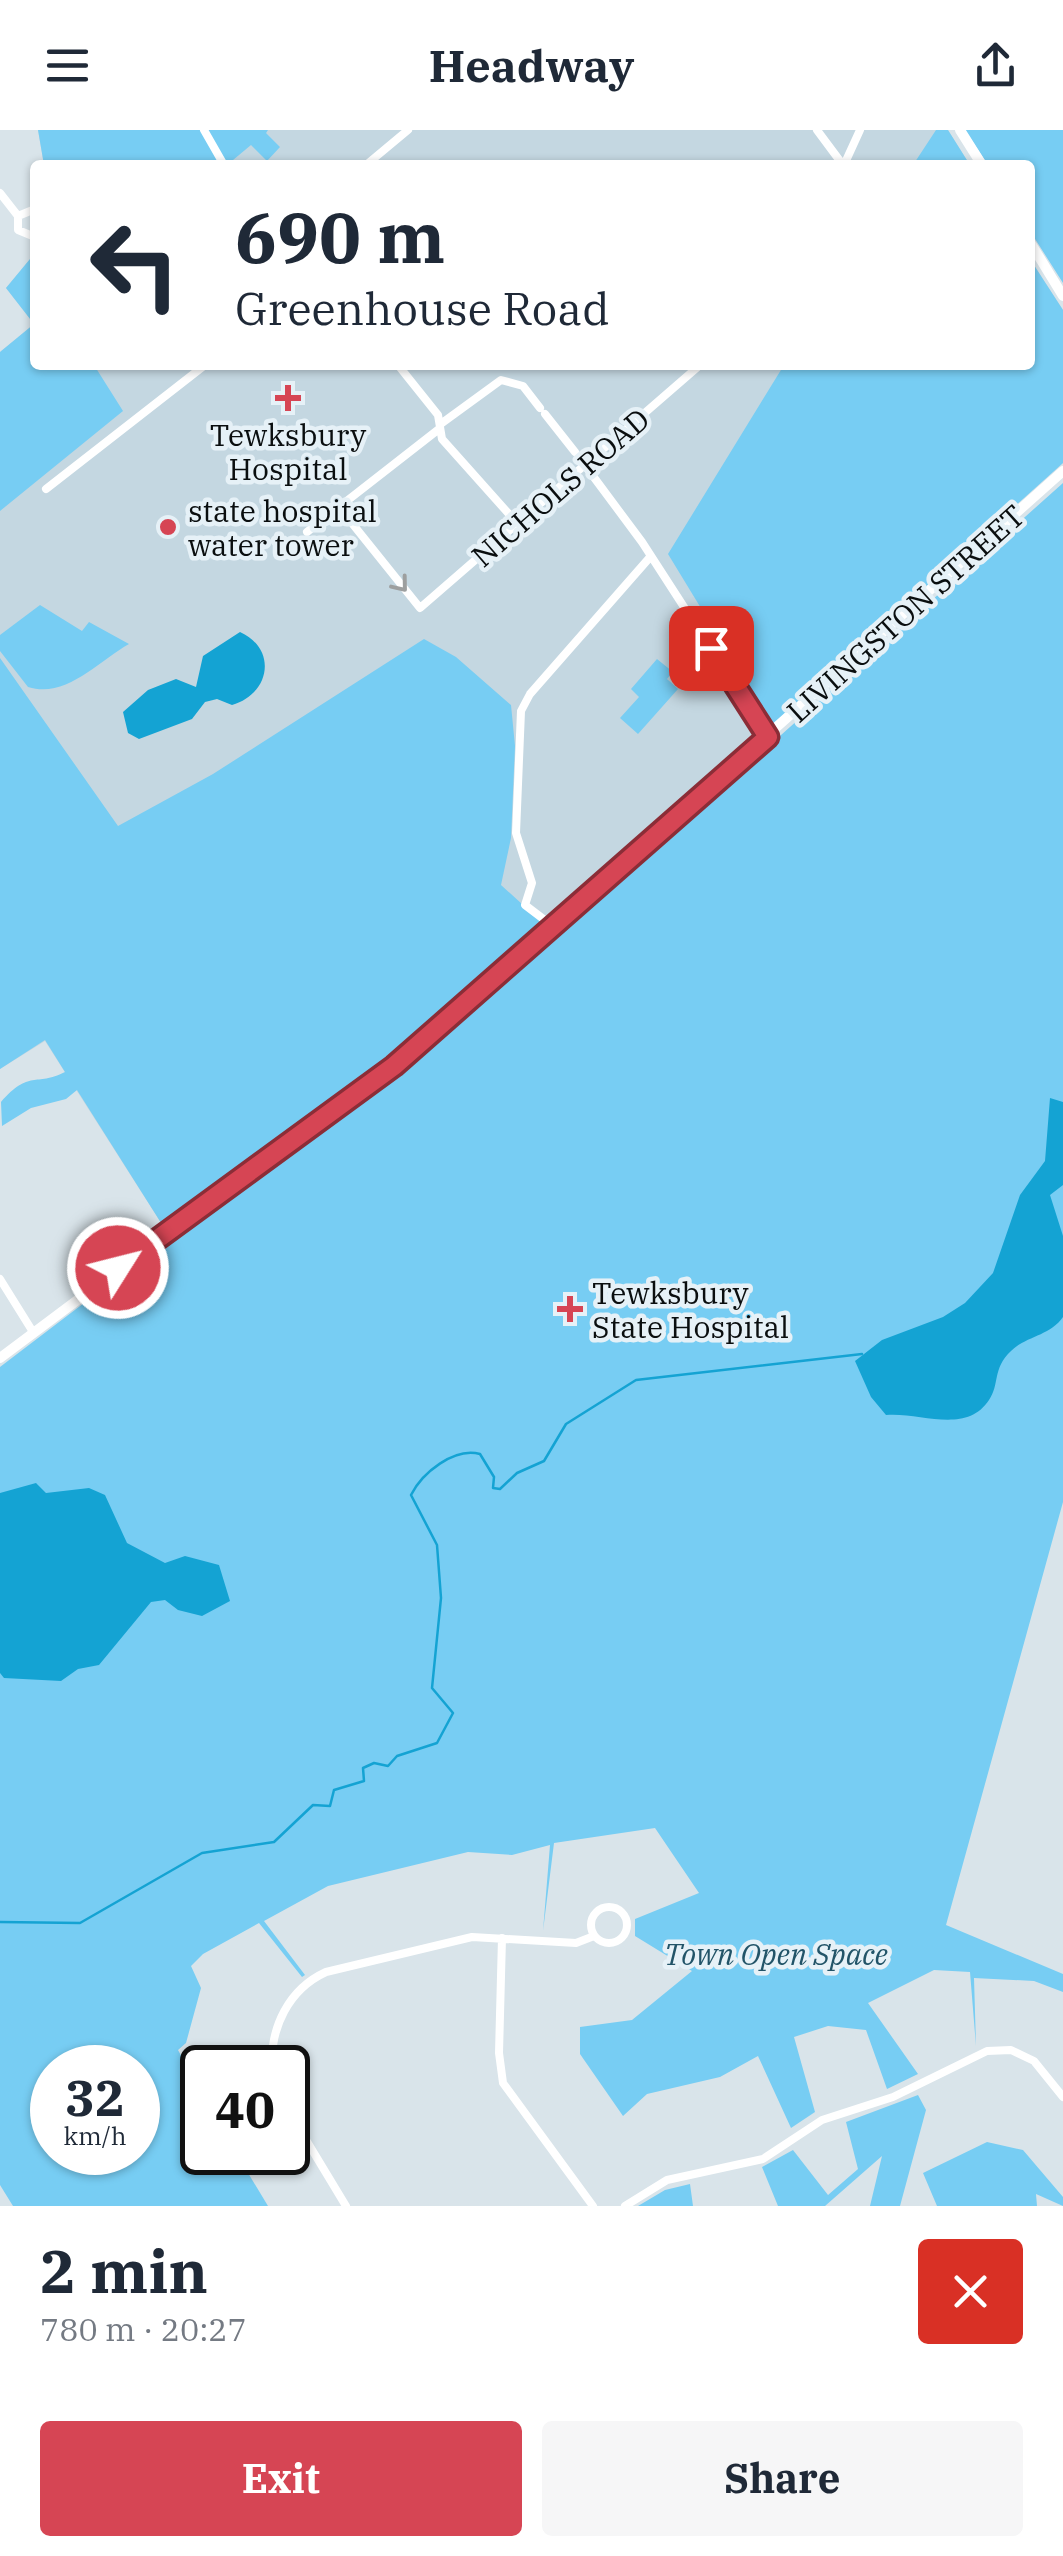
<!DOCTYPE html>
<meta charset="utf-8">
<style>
:root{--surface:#fff;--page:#f6f6f7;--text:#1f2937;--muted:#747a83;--accent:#d64554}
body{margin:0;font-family:"IBM Plex Serif",serif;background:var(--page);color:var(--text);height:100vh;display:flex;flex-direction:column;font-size:38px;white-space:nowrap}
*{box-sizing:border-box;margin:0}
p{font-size:32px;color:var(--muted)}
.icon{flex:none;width:55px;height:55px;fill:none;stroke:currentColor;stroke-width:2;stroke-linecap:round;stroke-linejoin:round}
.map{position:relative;height:2076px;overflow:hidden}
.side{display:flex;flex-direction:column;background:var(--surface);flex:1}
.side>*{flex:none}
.hud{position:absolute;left:30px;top:30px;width:1005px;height:210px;border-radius:10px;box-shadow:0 2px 8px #0004;background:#fff;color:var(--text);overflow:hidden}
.speed{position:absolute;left:30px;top:1915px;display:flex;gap:20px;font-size:50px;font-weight:700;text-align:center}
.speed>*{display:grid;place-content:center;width:130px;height:130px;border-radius:50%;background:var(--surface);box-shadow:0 2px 8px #0004;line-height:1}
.speed small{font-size:25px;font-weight:400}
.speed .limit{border:5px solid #111;border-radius:15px;background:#fff;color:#111}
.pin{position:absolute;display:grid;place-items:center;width:85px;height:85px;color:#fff;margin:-42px;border-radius:20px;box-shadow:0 5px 15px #0006}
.me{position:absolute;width:110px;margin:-55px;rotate:54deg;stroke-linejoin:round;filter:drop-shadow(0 0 8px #0008)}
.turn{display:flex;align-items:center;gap:35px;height:210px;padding:0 40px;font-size:45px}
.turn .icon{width:130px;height:130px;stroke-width:2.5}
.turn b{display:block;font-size:70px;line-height:85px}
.round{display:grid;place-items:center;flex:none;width:105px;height:105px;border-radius:10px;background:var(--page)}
.headline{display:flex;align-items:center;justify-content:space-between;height:170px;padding:0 40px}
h1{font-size:60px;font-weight:800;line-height:75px}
.cta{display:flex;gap:20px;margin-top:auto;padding:20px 40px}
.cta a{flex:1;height:115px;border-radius:10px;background:var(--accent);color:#fff;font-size:40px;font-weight:800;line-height:115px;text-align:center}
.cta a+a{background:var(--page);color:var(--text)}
header{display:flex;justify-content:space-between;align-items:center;height:130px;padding:0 40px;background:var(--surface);font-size:45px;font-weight:800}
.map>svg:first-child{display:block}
.built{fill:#c4d7e1}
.green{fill:#77cdf3;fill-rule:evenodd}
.water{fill:#14a3d3}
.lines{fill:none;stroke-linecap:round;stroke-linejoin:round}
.stream{stroke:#14a3d3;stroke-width:2.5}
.street{stroke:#fff;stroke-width:8}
.secondary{stroke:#fff;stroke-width:10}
.oneway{stroke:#9d9f9f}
.route-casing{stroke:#8b2d37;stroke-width:25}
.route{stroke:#d64554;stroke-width:18}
.poi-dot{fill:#d64554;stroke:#e6f1f7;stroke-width:4}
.labels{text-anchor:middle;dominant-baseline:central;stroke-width:9;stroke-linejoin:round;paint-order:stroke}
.poi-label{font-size:30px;fill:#0a0e0f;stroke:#e6f1f7;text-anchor:start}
.street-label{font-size:30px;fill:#0a0e0f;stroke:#e6f1f7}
.park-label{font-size:30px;font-style:italic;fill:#225468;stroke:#e6f1f7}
</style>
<header><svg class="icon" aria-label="menu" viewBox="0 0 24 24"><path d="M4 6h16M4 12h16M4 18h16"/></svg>Headway<svg class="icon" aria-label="share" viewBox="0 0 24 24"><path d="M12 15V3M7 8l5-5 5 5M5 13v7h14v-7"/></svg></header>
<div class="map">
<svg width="1063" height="2076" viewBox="0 0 1063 2076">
<rect width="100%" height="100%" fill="#d9e4ea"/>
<path class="built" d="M 38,0 L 948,0 L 970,35 L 44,35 Z
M 35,123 L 35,235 L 1030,235 L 1030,129 L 1063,180 L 1063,333 L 407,915 L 163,1096 L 45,911 L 0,939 L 0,222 L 34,194 L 6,158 Z"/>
<path class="green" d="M 38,0 L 268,0 L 266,3 L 280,17 L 267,31 L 251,15 L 227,35 L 44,35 Z
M 936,0 L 948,0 L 970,35 L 913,35 Z
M 965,0 L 1063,0 L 1063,153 L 1030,101 L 1030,35 L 988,35 Z
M 35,123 L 35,235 L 94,235 L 123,281 L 0,381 L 0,222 L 34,194 L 6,158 Z
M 1030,129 L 1063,180 L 1063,333 L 772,595 L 668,424 L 784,235 L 1030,235 Z
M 1063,353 L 1063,1372 L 946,1795 L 1063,1844 L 1063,1862 L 1034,1851 L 974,1848 L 976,1916 L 970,1842 L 934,1840 L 868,1873 L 918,1944 L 887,1959 L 866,1900 L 828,1896 L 794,1907 L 815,1982 L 791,1998 L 758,1926 L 720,1947 L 647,1964 L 623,1986 L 580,1924 L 580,1897 L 632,1890 L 692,1841 L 635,1806 L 635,1789 L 699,1763 L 655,1698 L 554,1713 L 543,1801 L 550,1715 L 512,1725 L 468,1722 L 328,1756 L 264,1791 L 305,1845 L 302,1847 L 259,1793 L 203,1824 L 191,1836 L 201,1858 L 186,1913 L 178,1920 L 202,1965 L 202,2022 L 236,2023 L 268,2076 L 13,2076 L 0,2055 L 0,1237 L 252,1045 L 415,932 ZM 52,1938 L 138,1938 L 138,2022 L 52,2022 Z
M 40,475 L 82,501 L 89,492 L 129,514 C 97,532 66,569 28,557 L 0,521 L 0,505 Z
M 424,509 L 456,527 L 511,575 L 515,616 L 511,708 L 501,755 L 545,795 L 364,949 L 163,1096 L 77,960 L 66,969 L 31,978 L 2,996 L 1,972 C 30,939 35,957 65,942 L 45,910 L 0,939 L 0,528 L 118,696 L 213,644 Z
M 657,529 L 673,542 L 667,549 L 678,559 L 638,604 L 620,588 L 639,567 L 631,559 Z
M 918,1965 L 926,1980 L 900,2076 L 870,2076 L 882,2026 L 825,2076 L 778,2076 L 762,2037 L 793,2020 L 828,2065 L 858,2039 L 846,1992 Z
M 987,2012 L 1023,2020 L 1063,2067 L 1063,2076 L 1036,2064 L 1037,2076 L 937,2076 L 923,2043 Z
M 690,2054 L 693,2076 L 638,2076 L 665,2060 Z"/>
<path class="water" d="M 240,502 C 278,519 270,564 232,575 L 217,569 L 205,572 L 192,589 L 139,609 L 128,603 L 123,582 L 148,560 L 176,549 L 196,557 L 203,526 Z
M 1050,968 L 1063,972 L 1063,1055 L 1050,1065 L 1063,1106 L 1063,1187 C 1050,1206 1026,1206 1011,1221 C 992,1239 1000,1254 989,1270 C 966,1305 921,1282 886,1285 L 871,1267 L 855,1231 L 882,1210 L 943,1187 L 965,1173 L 993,1143 L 1020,1065 L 1045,1031 Z
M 36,1353 L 46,1363 L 89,1358 L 105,1365 L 127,1413 L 165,1433 L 185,1426 L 219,1435 L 230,1471 L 202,1486 L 178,1480 L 165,1470 L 151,1472 L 99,1535 L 78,1539 L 61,1551 L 4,1548 L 0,1543 L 0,1363 Z"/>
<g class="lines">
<path class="stream" d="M 0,1792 L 80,1793 L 202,1723 L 274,1712 L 313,1675 L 330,1676 L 334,1660 L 364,1651 L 363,1638 L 374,1633 L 388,1636 L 397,1626 L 437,1613 L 453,1583 L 432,1558 L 441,1468 L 437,1415 L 411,1365 C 422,1343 454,1317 480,1324 L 494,1347 L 493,1358 L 500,1359 L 517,1343 L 544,1331 L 566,1294 L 636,1250 L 862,1224"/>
<path class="street" d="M 204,0 L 224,35
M 817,0 L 843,35
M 366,35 L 408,0
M 844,35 L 860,0
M 0,63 L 18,86 L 18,100 L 35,107
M 18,86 L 35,79
M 398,235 L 438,285 L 442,309 L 517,393
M 545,284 L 575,322
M 442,293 L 501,250 L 523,256 L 540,278
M 584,334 L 642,412 L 768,607
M 46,359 L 205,235
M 339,377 L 420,478 L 700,235
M 307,402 L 439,299
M 557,792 L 546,791 L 525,775 L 532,753 L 516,703 L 521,581 L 530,564 L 651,426
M 0,1149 L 33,1202
M591 1795a18 18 0 1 1 36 0a18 18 0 1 1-36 0Z
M 502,1808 L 499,1923 L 503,1953 L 593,2076
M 272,1938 C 270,1897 289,1859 326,1842 L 472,1807 L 576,1813 L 594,1806
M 288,1980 L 346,2076
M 625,2076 L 667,2050 L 763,2029 L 822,1990 L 893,1967 L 987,1921 L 1011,1920 L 1034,1931 L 1063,1967"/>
<path class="secondary" d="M 960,0 L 982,35
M 1030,112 L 1063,166
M 0,1228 L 434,903 L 1063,341"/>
</g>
<defs><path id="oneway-chevron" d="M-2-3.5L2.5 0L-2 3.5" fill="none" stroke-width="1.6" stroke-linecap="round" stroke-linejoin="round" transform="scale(2.5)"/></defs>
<use class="oneway" href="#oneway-chevron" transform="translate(401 455) rotate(51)"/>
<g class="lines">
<g class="route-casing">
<path id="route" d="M 118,1138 L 394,936 L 768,607 L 711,518"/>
</g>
<use href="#route" class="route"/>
</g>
<g class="poi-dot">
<path d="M283 253h10v10h10v10h-10v10h-10v-10h-10v-10h10z"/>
<circle cx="168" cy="397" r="10"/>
<path d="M565 1164h10v10h10v10h-10v10h-10v-10h-10v-10h10z"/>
</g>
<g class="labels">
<g class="poi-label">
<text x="288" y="304" text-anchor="middle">Tewksbury<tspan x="288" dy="34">Hospital</tspan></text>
<text x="188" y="380">state hospital<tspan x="188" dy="34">water tower</tspan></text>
<text x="592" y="1162">Tewksbury<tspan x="592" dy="34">State Hospital</tspan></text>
</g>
<g class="street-label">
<text transform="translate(560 357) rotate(-41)">NICHOLS ROAD</text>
<text transform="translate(905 483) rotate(-42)">LIVINGSTON STREET</text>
</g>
<g class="park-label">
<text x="776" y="1823">Town Open Space</text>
</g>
</g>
</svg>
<div class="speed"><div>32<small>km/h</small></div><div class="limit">40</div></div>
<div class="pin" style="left:711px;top:518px;background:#d93025"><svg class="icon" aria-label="arrive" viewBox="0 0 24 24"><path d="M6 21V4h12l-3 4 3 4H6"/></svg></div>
<svg class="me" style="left:118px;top:1138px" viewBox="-20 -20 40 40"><circle r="17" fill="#d64554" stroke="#fff" stroke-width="3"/><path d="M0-11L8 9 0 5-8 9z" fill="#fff"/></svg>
<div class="hud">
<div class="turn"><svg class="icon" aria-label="left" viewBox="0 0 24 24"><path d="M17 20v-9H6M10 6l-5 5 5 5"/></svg><div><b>690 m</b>Greenhouse Road</div></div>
</div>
</div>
<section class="side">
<div class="headline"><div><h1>2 min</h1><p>780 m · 20:27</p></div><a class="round" style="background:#d93025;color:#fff"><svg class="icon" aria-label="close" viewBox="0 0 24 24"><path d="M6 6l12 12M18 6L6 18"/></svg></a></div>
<div class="cta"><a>Exit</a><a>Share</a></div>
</section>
